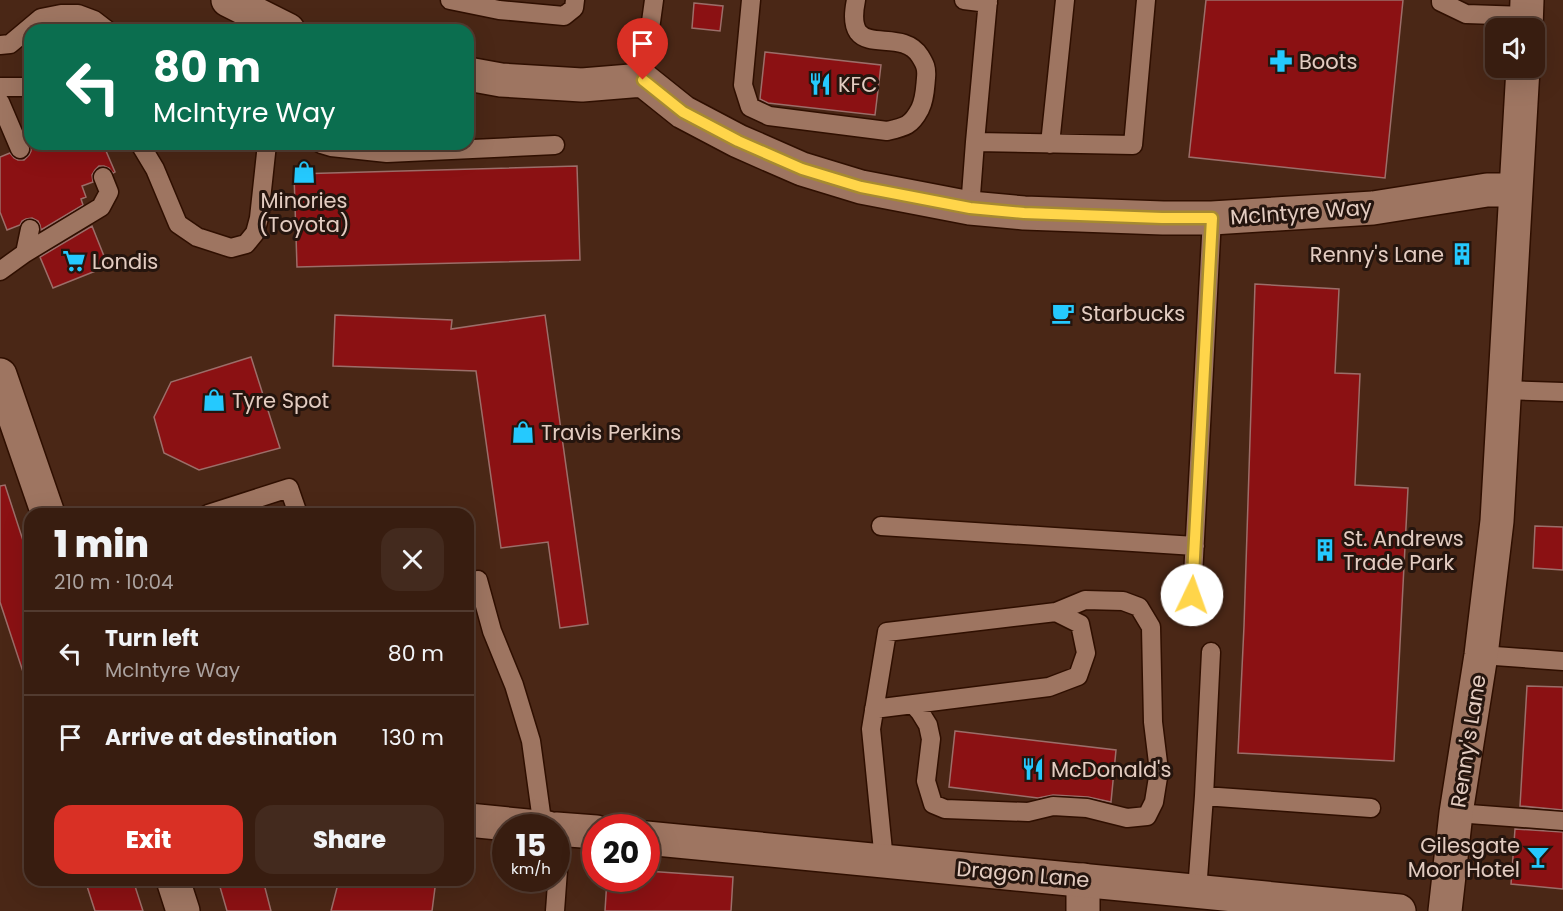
<!DOCTYPE html>
<meta charset="utf-8">
<style>
:root{--surface:#381d10;--page:#432a1e;--text:#f1f3f6;--muted:#aba29f;--line:#523b30;--accent:#d93025}
body{margin:0;font-family:Poppins,sans-serif;background:var(--page);color:var(--text);height:100vh;display:flex;flex-direction:column;font-size:22px;white-space:nowrap}
*{box-sizing:border-box;margin:0}
p{font-size:20px;color:var(--muted)}
.icon{flex:none;width:33px;height:33px;fill:none;stroke:currentColor;stroke-width:2;stroke-linecap:round;stroke-linejoin:round}
.map{position:relative;flex:1;overflow:hidden}
.details{position:absolute;left:24px;top:508px;width:450px;height:378px;display:flex;flex-direction:column;background:var(--surface);border-radius:18px;box-shadow:0 6px 24px #0002,0 0 0 2px var(--line)}
.details>*{flex:none}
.top-card{position:absolute;left:24px;top:24px;width:450px;height:126px;border-radius:18px;box-shadow:0 6px 24px #0002,0 0 0 2px var(--line);background:#0b6e4f;color:#fff;overflow:hidden}
.tools{position:absolute;left:1485px;top:18px;display:grid;gap:12px}
.tools a{display:grid;place-items:center;width:60px;height:60px;border-radius:12px;background:var(--surface);box-shadow:0 6px 24px #0002,0 0 0 2px var(--line);font-size:30px}
.speed{position:absolute;left:492px;top:814px;display:flex;gap:12px;font-size:30px;font-weight:700;text-align:center}
.speed>*{display:grid;place-content:center;width:78px;height:78px;border-radius:50%;background:var(--surface);box-shadow:0 6px 24px #0002,0 0 0 2px var(--line);line-height:1}
.speed small{font-size:15px;font-weight:400}
.speed .limit{border:9px solid #d22;background:#fff;color:#111}
.pin{position:absolute;display:grid;place-items:center;width:51px;height:51px;color:#fff;margin:-62px -26px;border-radius:50% 50% 50% 0;rotate:-45deg;box-shadow:0 0 6px #0007}
.pin .icon{rotate:45deg}
.me{position:absolute;width:66px;margin:-33px;rotate:3deg;stroke-linejoin:round;filter:drop-shadow(0 0 4px #0008)}
.turn{display:flex;align-items:center;gap:21px;height:126px;padding:0 30px;font-size:27px}
.turn .icon{width:78px;height:78px;stroke-width:2.5}
.turn b{display:block;font-size:42px;line-height:51px}
.round{display:grid;place-items:center;flex:none;width:63px;height:63px;border-radius:18px;background:var(--page)}
.head{display:flex;align-items:center;justify-content:space-between;height:102px;padding:0 30px}
h1{font-size:36px;font-weight:800;line-height:45px}
.button{display:flex;gap:12px;margin-top:auto;padding:12px 30px}
.button a{flex:1;height:69px;border-radius:18px;background:var(--accent);color:#fff;font-size:24px;font-weight:800;line-height:69px;text-align:center}
.button a+a{background:var(--page);color:var(--text)}
ul{padding:0;list-style:none}
li{display:flex;align-items:center;gap:18px;height:84px;padding:0 30px;border-top:2px solid var(--line)}
li div{flex:1}
li b{display:block;font-size:22px}
li em{font-style:normal}
.map>svg:first-child{display:block}
.building{fill:#8b1113;stroke:#9c6e69;stroke-width:1.5}
.lines{fill:none;stroke-linecap:round;stroke-linejoin:round}
.lane-casing{stroke:#2f0f00;stroke-width:21}
.street-casing{stroke:#2f0f00;stroke-width:36}
.secondary-casing{stroke:#2f0f00;stroke-width:36}
.lane{stroke:#9e7561;stroke-width:18}
.street{stroke:#9e7561;stroke-width:33}
.secondary{stroke:#9e7561;stroke-width:33}
.route-casing{stroke:#a68a30;stroke-width:15}
.route{stroke:#ffd54a;stroke-width:10}
.labels{text-anchor:middle;dominant-baseline:central;stroke-width:6;stroke-linejoin:round;paint-order:stroke}
.poi-label{font-size:21px;fill:#e3ccc1;stroke:#25150e;text-anchor:start}
.street-label{font-size:21px;fill:#e3ccc1;stroke:#25150e}
</style>
<div class="map">
<svg width="1563" height="911" viewBox="0 0 1563 911">
<rect width="100%" height="100%" fill="#4a2716"/>
<path class="building" d="M 1206,0 L 1403,0 L 1385,178 L 1189,157 Z
M 694,3 L 723,6 L 720,31 L 692,28 Z
M 765,52 L 881,65 L 875,115 L 768,103 L 760,99 Z
M 33,144 L 103,144 L 115,172 L 113,173 L 109,168 L 104,166 L 99,166 L 95,170 L 92,175 L 93,182 L 82,186 L 86,197 L 81,199 L 83,205 L 41,230 L 40,225 L 38,221 L 32,218 L 26,219 L 22,221 L 20,225 L 7,230 L 0,212 L 0,157 L 10,153 L 14,158 L 18,160 L 24,160 L 29,155 L 31,151 L 31,145 Z
M 577,166 L 580,260 L 297,267 L 294,174 Z
M 92,226 L 108,266 L 53,288 L 40,257 Z
M 1255,284 L 1339,289 L 1335,373 L 1360,374 L 1355,485 L 1408,488 L 1394,761 L 1238,753 L 1244,626 Z
M 335,315 L 452,320 L 451,329 L 545,315 L 588,624 L 560,628 L 548,542 L 501,548 L 476,371 L 333,366 Z
M 251,357 L 280,448 L 199,470 L 164,453 L 154,417 L 171,382 Z
M 5,485 L 30,562 L 30,677 L 25,678 L 0,602 L 0,486 Z
M 1535,526 L 1563,527 L 1563,570 L 1533,568 Z
M 1527,686 L 1563,687 L 1563,810 L 1520,806 Z
M 955,731 L 1116,750 L 1111,802 L 1088,797 L 1053,795 L 1038,798 L 949,787 Z
M 1515,829 L 1563,832 L 1563,889 L 1511,884 Z
M 646,871 L 733,877 L 731,911 L 605,911 L 607,879 L 646,879 Z
M 85,880 L 133,880 L 143,911 L 95,911 Z
M 218,880 L 263,880 L 271,911 L 227,911 Z
M 339,880 L 436,880 L 432,911 L 331,911 Z"/>
<g class="lines">
<g class="lane-casing">
<path id="lane" d="M 450,0 L 499,10 L 564,16 L 574,8 L 575,0
M 751,0 L 743,85 L 750,107 L 769,116 L 887,131 C 905,127 911,126 920,109 C 925,99 925,89 926,78 C 927,68 925,64 920,56 C 905,32 870,48 858,32 C 852,23 854,10 856,0
M 964,0 L 988,3
M 988,0 L 975,142 L 1133,145 L 1146,0
M 1441,0 L 1441,2 L 1466,14 L 1526,16
M 0,45 L 10,44 L 41,18 L 61,14 L 78,14 L 94,20 L 107,30
M 643,80 L 654,0
M 0,87 L 30,87
M 0,102 L 20,149
M 140,144 L 155,169 L 178,224 L 197,237 L 231,248 L 246,244 L 255,233 L 259,218 L 267,144
M 321,144 L 331,147 L 387,153 L 555,145
M 1050,144 L 1065,0
M 970,208 L 975,142
M 25,253 L 101,207 L 109,192 L 103,177
M 0,271 L 25,253 L 30,229
M 1504,390 L 1563,392
M 208,514 L 289,488 L 298,514
M 881,526 L 1195,546
M 478,580 L 492,631 L 514,685 L 531,741 L 543,828
M 1192,595 L 1212,218
M 1481,655 L 1563,661
M 913,704 L 920,712 L 928,725 L 931,739 L 926,781 L 933,804 L 945,809 L 1028,812 L 1053,806 L 1087,808 L 1127,818 L 1147,816 L 1154,802 L 1159,771 L 1153,722 L 1151,627 L 1139,607 L 1123,601 L 1085,600 L 1056,612
M 874,709 L 1049,687 L 1078,676 L 1086,653 L 1080,624 L 1056,612 L 887,632 L 871,729 L 884,861
M 1204,796 L 1371,808
M 1456,813 L 1563,821
M 1197,891 L 1204,796 L 1211,652
M 555,911 L 561,829"/>
</g>
<g class="street-casing">
<path id="street" d="M 228,0 L 288,30
M 1526,28 L 1527,0
M 468,74 L 501,80 L 582,85 L 643,80 L 683,112 L 738,141 L 802,169 L 861,187 L 970,208 L 1024,213 L 1163,218 L 1212,218 L 1373,208 L 1487,190 L 1516,190
M 1083,911 L 1083,880
M 1445,911 L 1456,813 L 1481,655 L 1497,521 L 1523,68"/>
</g>
<g class="secondary-casing">
<path id="secondary" d="M 0,375 L 48,514
M 468,820 L 548,828
M 556,829 L 596,832
M 646,838 L 1399,911
M 173,880 L 183,911"/>
</g>
<use href="#lane" class="lane"/>
<use href="#street" class="street"/>
<use href="#secondary" class="secondary"/>
</g>
<g class="lines">
<g class="route-casing">
<path id="route" d="M 643,80 L 683,112 L 738,141 L 802,169 L 861,187 L 970,208 L 1024,213 L 1162,218 L 1212,218 L 1192,595"/>
</g>
<use href="#route" class="route"/>
</g>
<defs>
<g id="pharmacy-bare" transform="scale(1.8)"><path d="M-2-6h4v4h4v4h-4v4h-4v-4h-4v-4h4Z" fill="#25c9fe" stroke="#25150e" stroke-width="2.5" paint-order="stroke"/></g>
<g id="restaurant-bare" transform="scale(1.8)"><path d="M-5-6h1v4h1v-4h1v4h1v-4h1v5L-1.5 .5V6h-2V.5L-5-1ZM5-6V6H3V1.5H1.5Q1.5-4 5-6Z" fill="#25c9fe" stroke="#25150e" stroke-width="2.5" paint-order="stroke"/></g>
<g id="shop-bare" transform="scale(1.8)"><path d="M-5-2.5h2.3a2.7 3.5 0 0 1 5.4 0H5L5.5 6h-11ZM-1.5-2.5h3a1.5 2.3 0 0 0-3 0Z" fill="#25c9fe" stroke="#25150e" stroke-width="2.5" paint-order="stroke"/></g>
<g id="building-bare" transform="scale(1.8)"><path d="M-4-6H4V6H1V3H-1V6H-4ZM-2.5-4.3h1.7v1.8h-1.7ZM.8-4.3h1.7v1.8H.8ZM-2.5-1h1.7V.8h-1.7ZM.8-1h1.7V.8H.8Z" fill="#25c9fe" stroke="#25150e" stroke-width="2.5" paint-order="stroke"/></g>
<g id="supermarket-bare" transform="scale(1.8)"><path d="M-6-5.5h2.5l.6 2H6L4.5 2H-2.5L-4.4-4H-6ZM-1.5 3.2a1.3 1.3 0 1 0 .1 0ZM3 3.2a1.3 1.3 0 1 0 .1 0Z" fill="#25c9fe" stroke="#25150e" stroke-width="2.5" paint-order="stroke"/></g>
<g id="cafe-bare" transform="scale(1.8)"><path d="M-5.5-4.5H6V0H3Q3 3.5 0 3.5H-2.5Q-5.5 3.5-5.5 0ZM3-3.2v2h1.7v-2ZM-6 4.5H4V6H-6Z" fill="#25c9fe" stroke="#25150e" stroke-width="2.5" paint-order="stroke"/></g>
<g id="bar-bare" transform="scale(1.8)"><path d="M-6-5H6L.8 .8V4.5H3.5V6h-7V4.5H-.8V.8Z" fill="#25c9fe" stroke="#25150e" stroke-width="2.5" paint-order="stroke"/></g>
</defs>
<g fill-rule="evenodd">
<use href="#pharmacy-bare" x="1281" y="61"/>
<use href="#restaurant-bare" x="820" y="84"/>
<use href="#shop-bare" x="304" y="172"/>
<use href="#building-bare" x="1462" y="254"/>
<use href="#supermarket-bare" x="74" y="261"/>
<use href="#cafe-bare" x="1063" y="313"/>
<use href="#shop-bare" x="214" y="400"/>
<use href="#shop-bare" x="523" y="432"/>
<use href="#building-bare" x="1325" y="550"/>
<use href="#restaurant-bare" x="1033" y="769"/>
<use href="#bar-bare" x="1538" y="857"/>
</g>
<g class="labels">
<g class="poi-label">
<text x="1299" y="61">Boots</text>
<text x="838" y="84">KFC</text>
<text x="304" y="200" text-anchor="middle">Minories<tspan x="304" dy="24">(Toyota)</tspan></text>
<text x="1444" y="254" text-anchor="end">Renny's Lane</text>
<text x="92" y="261">Londis</text>
<text x="1081" y="313">Starbucks</text>
<text x="232" y="400">Tyre Spot</text>
<text x="541" y="432">Travis Perkins</text>
<text x="1343" y="538">St. Andrews<tspan x="1343" dy="24">Trade Park</tspan></text>
<text x="1051" y="769">McDonald's</text>
<text x="1520" y="845" text-anchor="end">Gilesgate<tspan x="1520" dy="24">Moor Hotel</tspan></text>
</g>
<g class="street-label">
<text transform="translate(1301 212) rotate(-4)">McIntyre Way</text>
<text transform="translate(1468 741) rotate(-81)">Renny's Lane</text>
<text transform="translate(1023 874) rotate(5)">Dragon Lane</text>
</g>
</g>
</svg>
<div class="tools">
<a><svg class="icon" aria-label="sound" viewBox="0 0 24 24"><path d="M4 9h4l5-4v14l-5-4H4zM17 9q2 3 0 6"/></svg></a>
</div>
<div class="speed"><div>15<small>km/h</small></div><div class="limit">20</div></div>
<div class="pin" style="left:643px;top:80px;background:#d93025"><svg class="icon" aria-label="arrive" viewBox="0 0 24 24"><path d="M6 21V4h12l-3 4 3 4H6"/></svg></div>
<svg class="me" style="left:1192px;top:595px" viewBox="-20 -20 40 40"><circle r="19" fill="#fff"/><path d="M0-13L10 11 0 6-10 11z" fill="#ffd54a"/></svg>
<div class="top-card">
<div class="turn"><svg class="icon" aria-label="left" viewBox="0 0 24 24"><path d="M17 20v-9H6M10 6l-5 5 5 5"/></svg><div><b>80 m</b>McIntyre Way</div></div>
</div>
<section class="details">
<div class="head"><div><h1>1 min</h1><p>210 m · 10:04</p></div><a class="round"><svg class="icon" aria-label="close" viewBox="0 0 24 24"><path d="M6 6l12 12M18 6L6 18"/></svg></a></div>
<ul>
<li><svg class="icon" aria-label="left" viewBox="0 0 24 24"><path d="M17 20v-9H6M10 6l-5 5 5 5"/></svg><div><b>Turn left</b><p>McIntyre Way</p></div><em>80 m</em></li>
<li><svg class="icon" aria-label="arrive" viewBox="0 0 24 24"><path d="M6 21V4h12l-3 4 3 4H6"/></svg><div><b>Arrive at destination</b></div><em>130 m</em></li>
</ul>
<div class="button"><a>Exit</a><a>Share</a></div>
</section>
</div>
